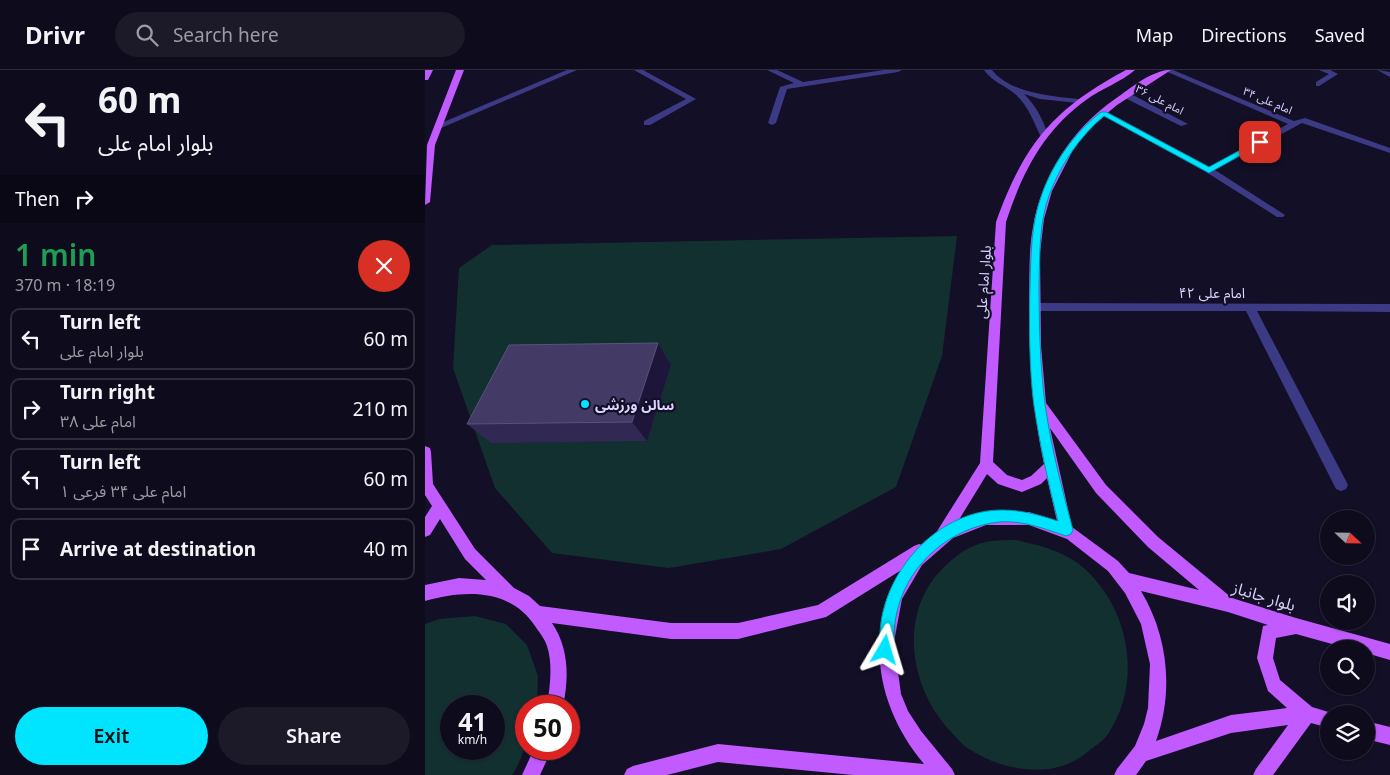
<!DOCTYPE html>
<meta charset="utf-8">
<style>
:root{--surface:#0e0b1c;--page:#1c1929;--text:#f1f3f6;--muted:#9b9ba3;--line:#2e2b3b;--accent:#00e5ff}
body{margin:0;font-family:"Noto Sans","Noto Sans Arabic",sans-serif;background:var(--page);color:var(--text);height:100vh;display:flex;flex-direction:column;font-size:19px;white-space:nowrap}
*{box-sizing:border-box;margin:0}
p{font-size:16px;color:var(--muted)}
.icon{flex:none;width:28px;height:28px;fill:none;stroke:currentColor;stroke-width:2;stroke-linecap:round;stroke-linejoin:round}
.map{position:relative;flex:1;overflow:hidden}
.details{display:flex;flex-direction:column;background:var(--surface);width:425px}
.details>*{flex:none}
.top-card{background:#0e0b1c;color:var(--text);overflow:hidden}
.needle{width:32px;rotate:112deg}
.controls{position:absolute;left:895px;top:440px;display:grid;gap:10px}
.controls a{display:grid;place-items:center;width:55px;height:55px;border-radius:50%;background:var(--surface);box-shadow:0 1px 4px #0004,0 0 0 1px var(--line);font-size:25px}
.speed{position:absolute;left:15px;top:625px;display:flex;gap:10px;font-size:25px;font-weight:700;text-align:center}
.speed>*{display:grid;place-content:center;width:65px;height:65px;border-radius:50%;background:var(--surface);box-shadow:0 1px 4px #0004,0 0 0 1px var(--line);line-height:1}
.speed small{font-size:12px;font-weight:400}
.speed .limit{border:8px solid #d22;background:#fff;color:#111}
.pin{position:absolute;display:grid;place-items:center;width:42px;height:42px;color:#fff;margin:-21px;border-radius:10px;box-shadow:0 2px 8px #0006}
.me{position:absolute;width:55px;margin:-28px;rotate:7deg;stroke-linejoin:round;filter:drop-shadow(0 0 4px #0008)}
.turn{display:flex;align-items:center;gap:18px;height:105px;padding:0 15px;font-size:22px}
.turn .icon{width:65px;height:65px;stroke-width:2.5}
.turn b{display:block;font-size:35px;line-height:42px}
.then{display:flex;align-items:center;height:48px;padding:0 15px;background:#0003;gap:10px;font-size:19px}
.round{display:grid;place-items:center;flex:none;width:52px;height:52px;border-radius:26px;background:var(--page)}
.head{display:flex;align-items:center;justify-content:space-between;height:85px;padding:0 15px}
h1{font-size:30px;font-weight:600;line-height:38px;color:#1e9e55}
.cta{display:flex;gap:10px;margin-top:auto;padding:10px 15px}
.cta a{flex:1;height:58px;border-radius:30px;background:var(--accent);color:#111;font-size:20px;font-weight:600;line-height:58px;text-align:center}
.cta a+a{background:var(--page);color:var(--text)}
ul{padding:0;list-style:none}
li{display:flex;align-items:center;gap:15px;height:62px;margin:0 10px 8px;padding:0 5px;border:2px solid var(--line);border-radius:10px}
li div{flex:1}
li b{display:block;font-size:19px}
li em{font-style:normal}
header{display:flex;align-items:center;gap:30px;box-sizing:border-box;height:70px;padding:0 25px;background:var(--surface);border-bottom:1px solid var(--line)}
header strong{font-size:24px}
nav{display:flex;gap:28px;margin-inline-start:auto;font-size:18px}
.search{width:350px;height:45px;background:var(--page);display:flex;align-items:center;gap:12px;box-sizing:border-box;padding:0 18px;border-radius:28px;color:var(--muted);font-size:19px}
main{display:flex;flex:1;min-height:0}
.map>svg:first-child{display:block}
.green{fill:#12302f;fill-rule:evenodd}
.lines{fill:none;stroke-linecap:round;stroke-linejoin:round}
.minor{fill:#3d3a85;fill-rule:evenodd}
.major{fill:#c25bff;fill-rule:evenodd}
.wall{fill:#312854}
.shaded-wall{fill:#1d163a}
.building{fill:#433a66;stroke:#5a527e}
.route{fill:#00e5ff;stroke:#0095a6}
.poi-dot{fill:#00e5ff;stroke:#130f26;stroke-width:2}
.labels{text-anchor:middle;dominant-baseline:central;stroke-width:4.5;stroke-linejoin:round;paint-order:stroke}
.far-street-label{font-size:11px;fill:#d9d4ff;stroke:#130f26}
.street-label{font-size:14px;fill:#d9d4ff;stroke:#130f26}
.poi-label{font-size:14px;font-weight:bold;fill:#d9d4ff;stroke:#130f26;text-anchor:start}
.near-street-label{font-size:16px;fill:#d9d4ff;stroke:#130f26}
</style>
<header>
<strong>Drivr</strong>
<div class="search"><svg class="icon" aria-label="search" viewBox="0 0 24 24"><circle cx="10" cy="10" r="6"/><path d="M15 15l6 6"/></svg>Search here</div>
<nav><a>Map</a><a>Directions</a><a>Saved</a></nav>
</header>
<main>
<section class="details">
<div class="top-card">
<div class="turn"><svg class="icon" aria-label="left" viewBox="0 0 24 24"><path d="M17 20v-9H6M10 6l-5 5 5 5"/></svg><div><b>60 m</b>بلوار امام علی</div></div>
<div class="then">Then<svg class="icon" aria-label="right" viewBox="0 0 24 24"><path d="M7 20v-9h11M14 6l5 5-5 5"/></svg></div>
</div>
<div class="head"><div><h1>1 min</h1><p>370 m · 18:19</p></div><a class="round" style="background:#d93025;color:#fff"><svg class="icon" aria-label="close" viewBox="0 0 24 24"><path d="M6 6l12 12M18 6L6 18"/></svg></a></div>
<ul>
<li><svg class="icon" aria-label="left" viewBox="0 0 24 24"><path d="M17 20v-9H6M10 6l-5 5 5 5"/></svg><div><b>Turn left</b><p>بلوار امام علی</p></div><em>60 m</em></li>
<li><svg class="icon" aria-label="right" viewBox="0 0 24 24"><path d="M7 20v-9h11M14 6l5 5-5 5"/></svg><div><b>Turn right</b><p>امام علی ۳۸</p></div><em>210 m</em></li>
<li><svg class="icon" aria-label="left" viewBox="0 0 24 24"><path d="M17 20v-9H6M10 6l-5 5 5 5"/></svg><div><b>Turn left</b><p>امام علی ۳۴ فرعی ۱</p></div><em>60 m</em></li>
<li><svg class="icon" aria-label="arrive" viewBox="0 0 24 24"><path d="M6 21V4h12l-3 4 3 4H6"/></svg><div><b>Arrive at destination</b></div><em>40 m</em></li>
</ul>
<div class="cta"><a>Exit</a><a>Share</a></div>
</section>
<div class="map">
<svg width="965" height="705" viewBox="0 0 965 705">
<rect width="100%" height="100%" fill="#130f26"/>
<path class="green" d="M 532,166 L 517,286 L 471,417 L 356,479 L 244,498 L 127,483 L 70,418 L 28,298 L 34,198 L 67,175 Z
M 591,470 C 613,475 635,480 654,494 C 704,534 719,610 683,664 C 679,670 672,675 666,679 C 647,696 625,702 600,699 C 579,697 561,690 544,679 C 537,675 532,668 527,663 C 484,619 472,543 519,497 C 530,486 545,475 561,472 C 570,470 581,470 591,470 Z
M 50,546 L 81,554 L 102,575 L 113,606 L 112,636 L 101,636 C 101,664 103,681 87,705 L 0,705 L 0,554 L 14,549 ZM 26,636 L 69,636 L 69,679 L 26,679 Z"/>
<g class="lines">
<path class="minor" d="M 142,0 L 152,0 L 16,58 L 9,56 Z
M 209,0 L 218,0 L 271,29 L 225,55 L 219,55 L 219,51 L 261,29 Z
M 342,0 L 352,0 L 378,12 L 459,0 L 477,0 L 473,2 L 362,19 L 351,53 L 347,55 L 343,53 L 355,17 L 369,13 Z
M 559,0 L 567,0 C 585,23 626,26 653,29 L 657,31 L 653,33 L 615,29 L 599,24 C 611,36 618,49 623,65 L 616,67 C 608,51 604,36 590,24 C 580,15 567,12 559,0 Z
M 738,0 L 748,0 L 869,51 L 880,48 L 965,78 L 965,83 L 877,53 L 790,100 L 860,145 L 858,147 L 852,147 L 781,102 L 674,43 L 681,41 L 784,97 L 863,54 Z
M 894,0 L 905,0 L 913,4 L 894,16 L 891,16 L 891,12 L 904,4 Z
M 952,0 L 965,2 L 965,7 L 954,1 Z
M 698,23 L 704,23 L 763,54 L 756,56 L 698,27 Z
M 609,233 L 965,234 L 965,242 L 832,241 L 921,411 L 923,415 L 921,419 L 916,421 L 911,419 L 821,241 L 609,241 L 604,237 Z"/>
<path class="major" d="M 0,0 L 8,0 L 3,10 L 0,10 Z
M 31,0 L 39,0 L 10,75 L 5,132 L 0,135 L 2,75 Z
M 701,0 L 710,0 C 696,12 676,19 661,30 C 618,61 597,103 581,152 L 568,392 L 582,405 L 597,410 L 606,406 L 619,394 C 608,342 604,289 604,236 C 605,210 603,183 608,157 C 617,105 647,59 690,29 C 705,19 726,0 746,0 L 692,35 L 668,55 L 649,78 L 627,121 L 619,149 L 615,183 L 616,276 L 621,333 L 681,415 L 733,467 L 807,528 L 871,548 L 965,574 L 965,590 L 941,583 L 941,579 L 925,579 L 871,564 L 851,568 L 848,588 L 855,610 L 887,637 L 910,644 L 904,644 L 904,658 L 886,653 L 848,705 L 828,705 L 831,699 L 863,655 L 806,663 L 721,691 L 711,705 L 689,705 L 692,699 L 710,676 L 719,654 L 723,638 L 725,594 L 716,554 L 700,523 L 683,501 L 642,469 L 604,455 L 561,455 L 528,468 L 497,495 L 477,529 L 469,572 L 476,624 L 483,641 L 496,661 L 527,699 L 530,705 L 428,705 L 293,692 L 242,705 L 199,705 L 202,699 L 208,696 L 293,674 L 499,694 C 459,646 443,587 463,526 C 466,517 473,508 478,499 L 401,547 L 313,569 L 246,569 L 127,553 C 144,578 144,608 138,636 L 122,636 C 125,616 128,595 122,576 C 120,569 114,562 110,556 C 85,518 39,520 0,531 L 0,515 L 34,508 L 61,510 L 40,489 L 15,449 L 5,465 L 0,467 L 0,447 L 7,436 L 0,425 L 0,376 L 5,378 L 6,382 L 8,414 L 50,479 L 89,518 L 104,526 L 115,536 L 246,553 L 313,553 L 393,535 L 489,476 L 494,474 L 498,475 L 509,466 L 555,393 L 571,152 C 599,74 628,39 701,0 ZM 625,358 L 671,423 L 723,477 L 774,520 L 704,503 L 693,491 L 647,457 ZM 562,404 L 573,414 L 597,422 L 616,414 L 622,408 L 632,451 L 604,442 L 561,442 L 532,453 ZM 716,521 L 803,542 L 843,555 L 838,556 L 832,588 L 843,621 L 862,638 L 806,645 L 731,671 C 749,621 743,566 716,521 Z
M 941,651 L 965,657 L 965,675 L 941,669 Z
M 109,679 L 127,679 L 115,705 L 97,705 Z"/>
</g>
<path class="wall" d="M 233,273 L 246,295 L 222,371 L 66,373 L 42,354 Z"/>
<path class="shaded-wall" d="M 233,273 L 246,295 L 222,371 L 207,352 Z"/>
<path class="building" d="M 233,273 L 207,352 L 42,354 L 84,275 Z"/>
<path class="route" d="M 676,42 L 681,42 L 784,97 L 832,71 L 839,72 L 784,103 L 679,46 C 655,66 636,94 625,123 C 614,151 615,183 614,213 C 614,253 615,295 620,334 C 626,377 637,419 648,460 L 646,464 L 641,466 C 620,459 598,450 574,452 C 527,457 485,492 473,538 C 469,551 469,566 468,580 L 466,585 L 460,587 L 455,585 L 453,580 C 455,566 455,551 459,538 C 473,486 521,440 577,440 C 597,440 614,445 633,451 C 623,413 615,375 609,336 C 604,298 604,252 605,214 C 606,184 606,153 617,124 C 628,93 650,62 676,42 Z"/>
<circle class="poi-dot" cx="160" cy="334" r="5"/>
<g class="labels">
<g class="far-street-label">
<text transform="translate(735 29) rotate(27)">امام علی ۳۶</text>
<text transform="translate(843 30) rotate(23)">امام علی ۳۴</text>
</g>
<g class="street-label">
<text transform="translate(558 212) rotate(-86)">بلوار امام علی</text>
<text x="787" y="222">امام علی ۴۲</text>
</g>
<g class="poi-label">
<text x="170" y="334">سالن ورزشی</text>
</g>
<g class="near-street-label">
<text transform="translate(839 526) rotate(17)">بلوار جانباز</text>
</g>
</g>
</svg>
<div class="controls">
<a><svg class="needle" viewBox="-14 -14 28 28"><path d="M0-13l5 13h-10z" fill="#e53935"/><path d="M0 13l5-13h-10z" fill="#9b9ba3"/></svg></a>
<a><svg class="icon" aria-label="sound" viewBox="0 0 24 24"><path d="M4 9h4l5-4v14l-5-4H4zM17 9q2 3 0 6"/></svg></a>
<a><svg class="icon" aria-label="search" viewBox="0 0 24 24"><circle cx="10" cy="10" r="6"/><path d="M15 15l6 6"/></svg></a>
<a><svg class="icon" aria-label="layers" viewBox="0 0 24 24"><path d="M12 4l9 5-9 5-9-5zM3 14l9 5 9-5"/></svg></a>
</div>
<div class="speed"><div>41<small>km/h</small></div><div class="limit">50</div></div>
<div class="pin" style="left:835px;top:72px;background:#d93025"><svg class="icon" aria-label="arrive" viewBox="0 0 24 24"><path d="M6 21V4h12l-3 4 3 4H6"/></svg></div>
<svg class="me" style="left:460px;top:580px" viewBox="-20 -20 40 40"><path d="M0-17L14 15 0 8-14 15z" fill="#00e5ff" stroke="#fff" stroke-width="4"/></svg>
</div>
</main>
